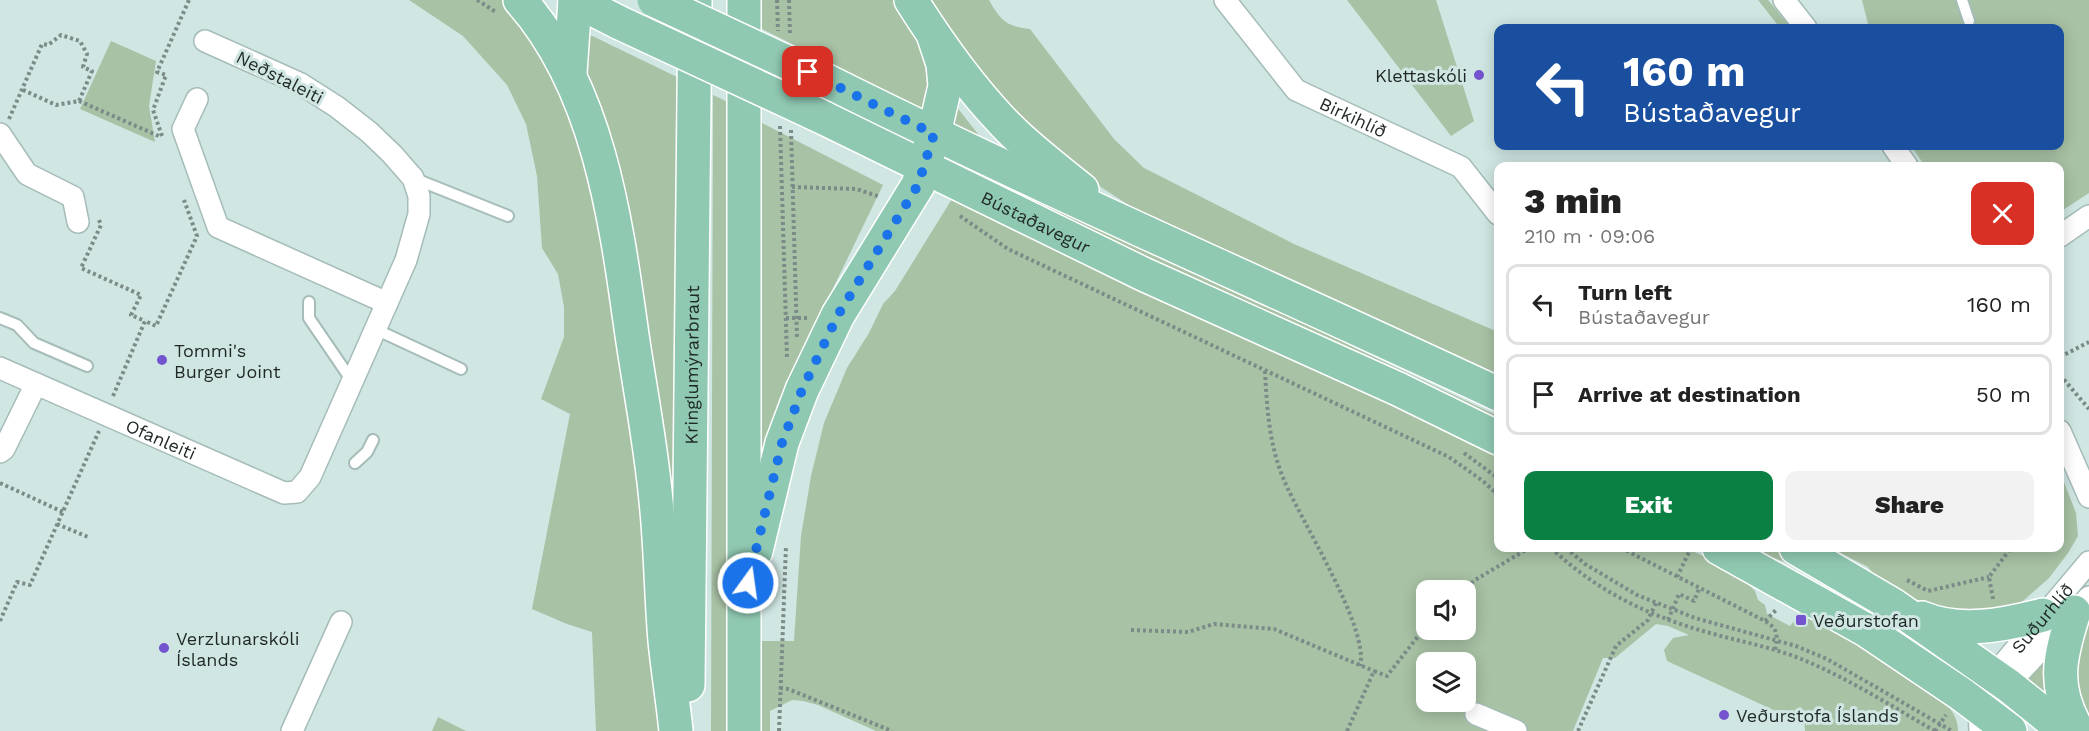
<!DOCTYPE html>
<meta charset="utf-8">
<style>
:root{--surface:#fff;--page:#f2f2f2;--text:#222;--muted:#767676;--line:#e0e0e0;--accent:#0b8043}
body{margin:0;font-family:"Work Sans",sans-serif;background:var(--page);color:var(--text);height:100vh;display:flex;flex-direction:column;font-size:22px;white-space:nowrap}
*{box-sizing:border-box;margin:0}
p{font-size:20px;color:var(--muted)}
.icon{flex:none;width:33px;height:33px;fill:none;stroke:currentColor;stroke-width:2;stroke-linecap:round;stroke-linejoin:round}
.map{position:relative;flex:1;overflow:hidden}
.drawer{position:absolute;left:1494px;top:162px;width:570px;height:390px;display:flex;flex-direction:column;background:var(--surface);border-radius:12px;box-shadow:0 3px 15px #0003}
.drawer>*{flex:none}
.banner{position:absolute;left:1494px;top:24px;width:570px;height:126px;border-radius:12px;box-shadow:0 3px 15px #0003;background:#1a4fa0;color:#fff;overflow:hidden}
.fabs{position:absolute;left:1416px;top:580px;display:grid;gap:12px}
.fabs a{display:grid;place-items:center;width:60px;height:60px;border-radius:12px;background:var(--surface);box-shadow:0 3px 15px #0003;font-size:30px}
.pin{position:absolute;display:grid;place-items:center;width:51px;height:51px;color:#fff;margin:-26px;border-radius:12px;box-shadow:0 3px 9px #0006}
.me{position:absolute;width:66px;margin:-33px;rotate:14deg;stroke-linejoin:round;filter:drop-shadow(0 0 4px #0008)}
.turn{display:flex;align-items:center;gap:21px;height:126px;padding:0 30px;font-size:27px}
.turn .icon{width:78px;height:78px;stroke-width:2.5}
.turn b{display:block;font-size:42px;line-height:51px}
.round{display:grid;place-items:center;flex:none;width:63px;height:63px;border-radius:12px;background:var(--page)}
.headline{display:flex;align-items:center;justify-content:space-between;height:102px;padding:0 30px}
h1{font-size:36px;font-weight:800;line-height:45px}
.button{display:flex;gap:12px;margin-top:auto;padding:12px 30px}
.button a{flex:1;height:69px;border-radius:12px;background:var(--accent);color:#fff;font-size:24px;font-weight:800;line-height:69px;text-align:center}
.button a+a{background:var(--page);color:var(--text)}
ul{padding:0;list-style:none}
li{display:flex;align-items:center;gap:18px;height:81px;margin:0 12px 9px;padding:0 18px;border:3px solid var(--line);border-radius:12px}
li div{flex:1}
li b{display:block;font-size:22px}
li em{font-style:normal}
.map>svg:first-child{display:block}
.green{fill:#a8c2a5;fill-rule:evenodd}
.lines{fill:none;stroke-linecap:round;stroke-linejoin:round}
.service-casing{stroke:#a5bcb8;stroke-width:14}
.minor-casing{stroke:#a5bcb8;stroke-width:24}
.primary-casing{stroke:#fff;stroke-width:36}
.path{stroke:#7b8b88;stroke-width:4;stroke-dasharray:3 3;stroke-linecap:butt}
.service{stroke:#fff;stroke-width:10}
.minor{stroke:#fff;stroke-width:21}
.primary{stroke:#90c9b2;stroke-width:33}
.primary-bridge-casing{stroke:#fff;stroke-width:36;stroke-linecap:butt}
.primary-bridge{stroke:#90c9b2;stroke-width:33}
.route{stroke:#1a73e8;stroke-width:10;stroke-dasharray:0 18}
.poi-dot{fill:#7354ce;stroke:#cfe6e2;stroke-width:2}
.labels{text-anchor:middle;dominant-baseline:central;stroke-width:6;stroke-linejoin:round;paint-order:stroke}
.poi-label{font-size:18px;fill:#1f2827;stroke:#cfe6e2;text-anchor:start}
.street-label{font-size:18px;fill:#1f2827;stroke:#cfe6e2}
</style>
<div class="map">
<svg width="2089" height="731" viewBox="0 0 2089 731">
<rect width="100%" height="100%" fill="#cfe6e2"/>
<path class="green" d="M 409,0 L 504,0 L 554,63 L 597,175 L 649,528 L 658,731 L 596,731 L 592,632 L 567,624 L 532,609 L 570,414 L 541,399 L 564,337 L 564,307 L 558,274 L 542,248 L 537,176 L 526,124 L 507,85 L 463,36 Z
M 754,0 L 894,0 L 915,36 L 932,58 L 931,113 L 754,25 Z
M 925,0 L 989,0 C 1001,21 1006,26 1030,29 L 1114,139 L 1144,168 L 1294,244 L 1498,332 L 1498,382 L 1169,231 L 1093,182 L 998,98 Z
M 1347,0 L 1436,0 L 1474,121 L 1451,136 Z
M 1758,0 L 1768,0 L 1791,28 L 1780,28 Z
M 1862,0 L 2089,0 L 2089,193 L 2060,212 L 2060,166 L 1925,166 L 1911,146 L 2060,146 L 2060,28 L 1869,28 Z
M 580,30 L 679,78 L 677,648 L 577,64 Z
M 111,41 L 156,61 L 149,106 L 155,142 L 80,109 Z
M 713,95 L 734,105 L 727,731 L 711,731 Z
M 956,106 L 985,143 L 950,126 Z
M 758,121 L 883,185 L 823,309 L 753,528 Z
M 942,151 L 1498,416 L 1498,426 L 937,162 Z
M 955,194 L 1498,457 L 1498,548 L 1686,548 L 1735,571 L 1755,591 L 1758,600 L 1765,605 L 1767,614 L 1790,626 L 1798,617 L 1820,619 L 1943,701 C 1952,710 1958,718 1958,731 L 1805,731 L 1804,718 L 1795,720 L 1667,661 L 1664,650 L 1673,638 L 1689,635 L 1668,626 L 1656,624 L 1615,658 L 1603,658 L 1573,731 L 876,731 L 818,705 L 803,701 L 792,700 L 770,711 L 770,731 L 753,731 L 756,641 L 794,641 L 801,536 L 811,476 L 824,423 L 847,368 L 869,333 L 883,304 L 895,291 ZM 1426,591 L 1466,591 L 1466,630 L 1426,630 ZM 1426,663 L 1466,663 L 1466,702 L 1426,702 Z
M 2060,472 L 2076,513 L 2078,536 L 2068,553 L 2049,578 L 2023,601 L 2000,614 L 1936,613 L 1884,587 L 1868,567 L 1831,548 L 1874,548 L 1902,552 L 1915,548 L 2060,548 Z
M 1747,548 L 1775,548 L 1788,553 L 1952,664 L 1876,614 L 1785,562 Z
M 2089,623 L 2089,723 L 2070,685 L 2084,630 Z
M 2052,653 L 2060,707 L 2028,680 Z
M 438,717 L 466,731 L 432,731 Z"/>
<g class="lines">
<g class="service-casing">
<path id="service" d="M 1962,0 L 1969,21
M 413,178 L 508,216
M 309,302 L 309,318 L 352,381
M 0,318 L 17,325 L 34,343 L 87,366
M 375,329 L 461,369
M 355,463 L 367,452 L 373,440"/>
</g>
<g class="minor-casing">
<g id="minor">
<path id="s1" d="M 1225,0 L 1296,90 L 1461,167 L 1498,214"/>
<path d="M 1784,0 L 1806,28"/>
<path d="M 197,99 L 183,129 L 218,227 L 387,303"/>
<path d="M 0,134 L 27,174 L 73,197 L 78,222"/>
<path d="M 1893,146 L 1907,166"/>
<path d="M 2060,236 L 2089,216"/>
<path id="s2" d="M 0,368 L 284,493 L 297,492 L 310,477 L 406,260 L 419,214 L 419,196 L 413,178 L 392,154 L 369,132 L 337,107 L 301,84 L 205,41"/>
<path d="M 2060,431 L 2089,497"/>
<path d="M 0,452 L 4,449 L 36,384"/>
<path d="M 1476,714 L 1516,731"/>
<path d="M 1985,728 L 2009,686 L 2019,673 L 2089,597"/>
<path d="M 292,731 L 341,622"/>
<path id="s3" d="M 1980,731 L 1979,707 L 1994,675 L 2089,562"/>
</g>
</g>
<g class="primary-casing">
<g id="primary">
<path d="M 520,0 C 599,89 616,221 632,335 C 640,390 651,445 656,501 C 661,547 661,594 665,641 C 668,671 673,701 676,731"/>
<path d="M 575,0 L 620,23"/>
<path d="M 744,0 L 744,731"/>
<path d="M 911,0 C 938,43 967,84 1002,121 C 1026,147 1055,168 1082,190"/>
<path d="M 570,73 L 575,0"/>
<path d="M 825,80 C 1047,191 1274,289 1498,394"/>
<path id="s4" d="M 824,118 L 1143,274 L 1398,389 L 1498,438"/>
<path d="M 1719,548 L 1866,630 L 1961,694 L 2010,731"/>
<path d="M 1796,548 L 1893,605 L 2009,686 L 2065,731"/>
<path d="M 756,551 L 782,443 L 802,390 L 838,315 L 918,185 L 934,134 L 945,86 L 943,64 L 934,37"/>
<path d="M 2074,612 C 2059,658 2052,687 2078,731"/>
<path d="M 1922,618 C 1960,634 2004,625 2043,615"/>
<path id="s5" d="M 688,685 L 695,0"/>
</g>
</g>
<path class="path" d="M 477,0 L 496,12
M 777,0 L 778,31
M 789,0 L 790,35
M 79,101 L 161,137
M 9,119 L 42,44 L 48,45 L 61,35 L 80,41 L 87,54 L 83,67 L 92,71 L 79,101 L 56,105 L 21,89
M 780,126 L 787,358
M 791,130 L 797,338
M 162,136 L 153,110 L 166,75 L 157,72 L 189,0
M 792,187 L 857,189 L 880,197
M 960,216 L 1008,249 L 1449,457 L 1483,481 L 1498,495
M 99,220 L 101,225 L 81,268 L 141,295 L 131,315 L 145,321
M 786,318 L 808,318
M 2060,357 L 2089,342
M 1265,371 C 1267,408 1269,445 1284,480 C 1300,519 1370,629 1360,666
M 2060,375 L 2089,409
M 113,396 L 145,321 L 156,326 L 197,236 L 184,200
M 1464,453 L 1498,478
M 0,483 L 63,512
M 57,524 L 88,537
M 1551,548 C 1597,591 1648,616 1710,633 C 1742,642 1776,648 1806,661 C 1851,680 1893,707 1935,731
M 1566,548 L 1585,564 L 1637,595 L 1695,618 L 1796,646 L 1827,659 L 1952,731
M 1621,548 L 1765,621 C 1778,629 1778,635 1775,650
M 1677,577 L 1691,548
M 1907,580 L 1928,591 L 1989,577
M 1462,591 L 1475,580 L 1529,548
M 1993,599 L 1989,577 L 2011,548
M 1668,620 L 1679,594 L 1694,601 L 1699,589
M 0,621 L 17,582 L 30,585 L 99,431
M 1765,621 L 1777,609
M 1131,630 L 1188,632 L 1214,624 L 1274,629 L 1374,671
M 780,688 L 788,689 L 892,731
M 779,731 L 786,546
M 1347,731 L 1374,671 L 1387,676 L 1426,626
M 1578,731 L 1616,646 L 1648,620 L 1656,603
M 1935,731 L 1946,715"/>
<use href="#service" class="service"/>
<use href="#minor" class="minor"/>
<use href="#primary" class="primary"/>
<g class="primary-bridge-casing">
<path id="primary-bridge" d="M 654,0 L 825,80
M 620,23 L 824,118"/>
</g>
<use href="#primary-bridge" class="primary-bridge"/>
</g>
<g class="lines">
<path class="route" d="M 748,583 L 782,443 L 802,390 L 838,315 L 918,185 L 934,134 L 808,72"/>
</g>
<g class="poi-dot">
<circle cx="1479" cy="75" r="6"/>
<circle cx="162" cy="360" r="6"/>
<rect x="1795" y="614" width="12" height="12" rx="3"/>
<circle cx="164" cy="648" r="6"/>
<circle cx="1724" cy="715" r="6"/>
</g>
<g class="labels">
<g class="poi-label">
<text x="1467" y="75" text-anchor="end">Klettaskóli</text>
<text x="174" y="350">Tommi's<tspan x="174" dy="21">Burger Joint</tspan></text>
<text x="1813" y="620">Veðurstofan</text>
<text x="176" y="638">Verzlunarskóli<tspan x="176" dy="21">Íslands</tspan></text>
<text x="1736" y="715">Veðurstofa Íslands</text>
</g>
<g class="street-label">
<text transform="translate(280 77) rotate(27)">Neðstaleiti</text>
<text stroke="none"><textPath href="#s1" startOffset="178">Birkihlíð</textPath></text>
<text stroke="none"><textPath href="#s4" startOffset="236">Bústaðavegur</textPath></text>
<text stroke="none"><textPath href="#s5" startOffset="320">Kringlumýrarbraut</textPath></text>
<text stroke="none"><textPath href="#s2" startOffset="176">Ofanleiti</textPath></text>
<text stroke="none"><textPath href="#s3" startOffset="134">Suðurhlíð</textPath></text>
</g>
</g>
</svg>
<div class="fabs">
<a><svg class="icon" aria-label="sound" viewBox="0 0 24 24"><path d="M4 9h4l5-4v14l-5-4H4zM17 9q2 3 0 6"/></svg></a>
<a><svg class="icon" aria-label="layers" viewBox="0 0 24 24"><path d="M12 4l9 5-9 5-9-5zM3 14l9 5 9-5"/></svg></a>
</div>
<div class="pin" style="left:808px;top:72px;background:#d93025"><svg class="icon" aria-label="arrive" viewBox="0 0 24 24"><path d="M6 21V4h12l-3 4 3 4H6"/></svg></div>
<svg class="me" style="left:748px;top:583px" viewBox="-20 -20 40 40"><circle r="17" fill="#1a73e8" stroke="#fff" stroke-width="3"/><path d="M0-11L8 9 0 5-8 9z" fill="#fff"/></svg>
<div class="banner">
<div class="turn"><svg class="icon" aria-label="left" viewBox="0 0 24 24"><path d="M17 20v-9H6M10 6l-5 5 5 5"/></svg><div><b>160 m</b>Bústaðavegur</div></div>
</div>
<section class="drawer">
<div class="headline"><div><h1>3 min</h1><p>210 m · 09:06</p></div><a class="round" style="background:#d93025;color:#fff"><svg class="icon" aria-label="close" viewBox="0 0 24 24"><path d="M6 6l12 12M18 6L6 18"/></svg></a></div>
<ul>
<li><svg class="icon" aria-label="left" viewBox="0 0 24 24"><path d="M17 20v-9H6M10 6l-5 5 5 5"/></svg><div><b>Turn left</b><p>Bústaðavegur</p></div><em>160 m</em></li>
<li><svg class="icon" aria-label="arrive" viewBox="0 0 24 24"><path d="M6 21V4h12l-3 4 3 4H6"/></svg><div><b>Arrive at destination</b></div><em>50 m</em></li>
</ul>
<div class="button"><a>Exit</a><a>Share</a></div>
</section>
</div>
